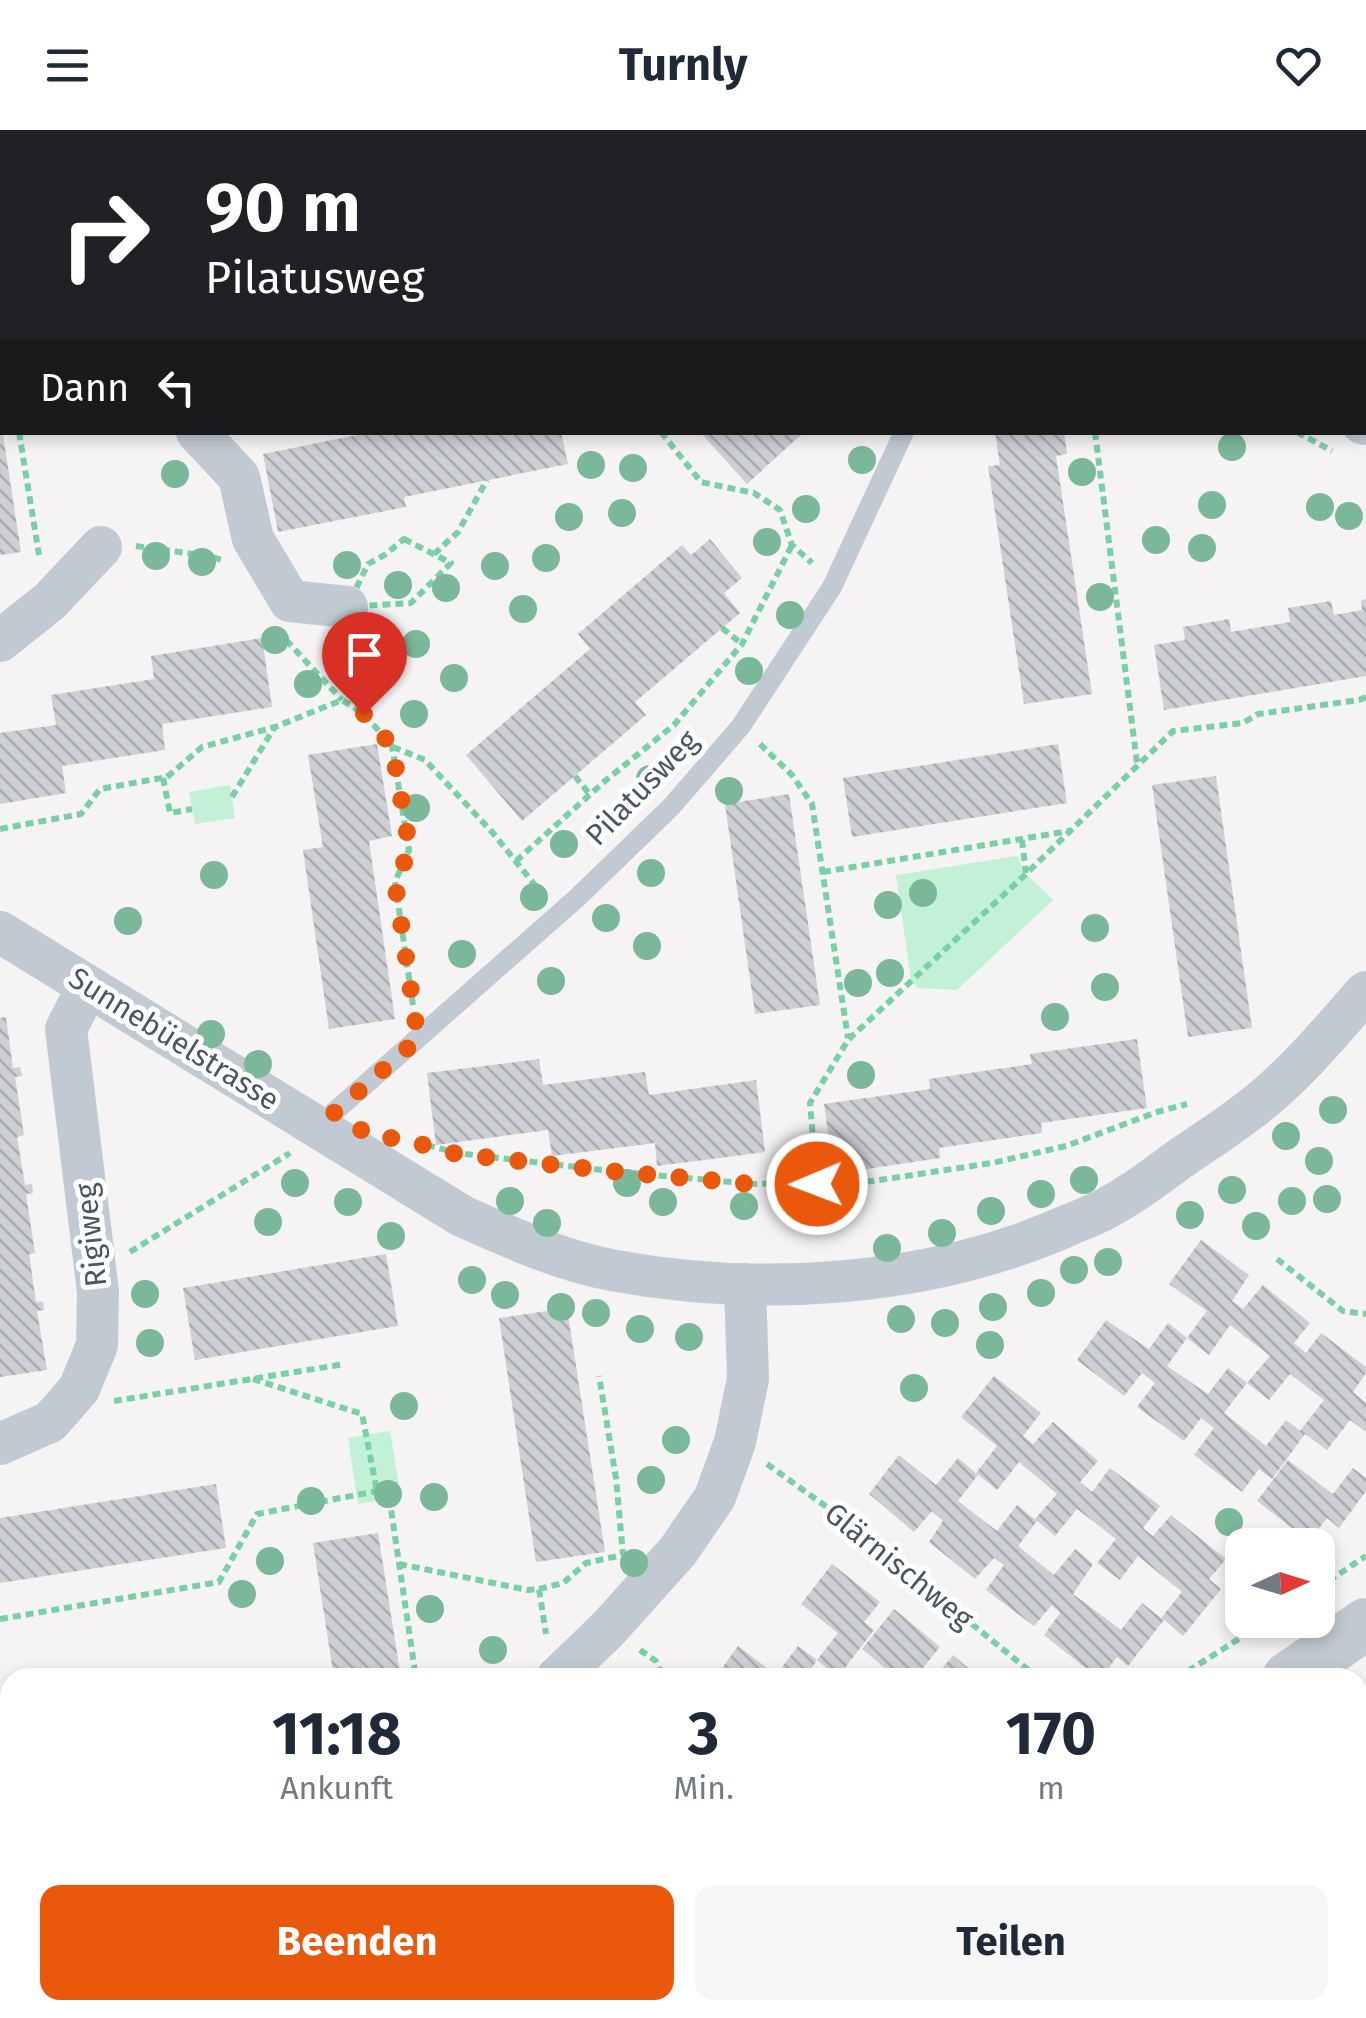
<!DOCTYPE html>
<html lang="de">
<meta charset="utf-8">
<style>
:root{--surface:#fff;--page:#f6f6f7;--text:#1f2937;--muted:#747a83;--accent:#ea580c}
body{margin:0;font-family:"Fira Sans",sans-serif;background:var(--page);color:var(--text);height:100vh;display:flex;flex-direction:column;font-size:38px;white-space:nowrap}
*{box-sizing:border-box;margin:0}
p{font-size:32px;color:var(--muted)}
.icon{flex:none;width:55px;height:55px;fill:none;stroke:currentColor;stroke-width:2;stroke-linecap:round;stroke-linejoin:round}
.map{position:relative;flex:1;overflow:hidden}
.drawer{position:absolute;left:0px;top:1538px;width:1368px;height:352px;display:flex;flex-direction:column;background:var(--surface);border-radius:30px 30px 0 0;box-shadow:0 5px 15px #0003}
.drawer>*{flex:none}
.top-card{position:absolute;left:0px;top:0px;width:1368px;height:305px;box-shadow:0 5px 15px #0003;background:#202124;color:#fff;overflow:hidden}
.needle{width:65px;rotate:86deg}
.tools{position:absolute;left:1225px;top:1398px;display:grid;gap:20px}
.tools a{display:grid;place-items:center;width:110px;height:110px;border-radius:20px;background:var(--surface);box-shadow:0 5px 15px #0003;font-size:50px}
.pin{position:absolute;display:grid;place-items:center;width:85px;height:85px;color:#fff;margin:-102px -42px;border-radius:50% 50% 50% 0;rotate:-45deg;box-shadow:0 0 10px #0007}
.pin .icon{rotate:45deg}
.me{position:absolute;width:110px;margin:-55px;rotate:269deg;stroke-linejoin:round;filter:drop-shadow(0 0 8px #0008)}
.turn{display:flex;align-items:center;gap:35px;height:210px;padding:0 40px;font-size:45px}
.turn .icon{width:130px;height:130px;stroke-width:2.5}
.turn b{display:block;font-size:70px;line-height:85px}
.then{display:flex;align-items:center;height:95px;padding:0 40px;background:#0003;gap:20px;font-size:38px}
.eta{display:flex;justify-content:space-evenly;align-items:center;height:170px;text-align:center}
.eta b{font-size:60px;font-weight:700;line-height:70px}
.action{display:flex;gap:20px;margin-top:auto;padding:20px 40px}
.action a{flex:1;height:115px;border-radius:20px;background:var(--accent);color:#fff;font-size:40px;font-weight:700;line-height:115px;text-align:center}
.action a+a{background:var(--page);color:var(--text)}
header{display:flex;justify-content:space-between;align-items:center;height:130px;padding:0 40px;background:var(--surface);font-size:45px;font-weight:700}
.map>svg:first-child{display:block}
.green{fill:#c3f1d5}
.building{fill:url(#building-back-hatch)}
.lines{fill:none;stroke-linecap:round;stroke-linejoin:round}
.path{stroke:#7ad0a6;stroke-width:6;stroke-dasharray:8 5;stroke-linecap:butt}
.service{stroke:#c1cad2;stroke-width:20}
.minor{stroke:#c1cad2;stroke-width:42}
.tertiary{stroke:#c1cad2;stroke-width:52}
.tree{fill:#7bb799}
.route{stroke:#ea580c;stroke-width:18;stroke-dasharray:0 32.4}
.labels{text-anchor:middle;dominant-baseline:central;stroke-width:10;stroke-linejoin:round;paint-order:stroke}
.street-label{font-size:30px;fill:#4a5661;stroke:#fff}
</style>
<header><svg class="icon" aria-label="menu" viewBox="0 0 24 24"><path d="M4 6h16M4 12h16M4 18h16"/></svg>Turnly<svg class="icon" aria-label="heart" viewBox="0 0 24 24"><path d="M12 20l-8-8c-3-5 5-10 8-4 3-6 11-1 8 4z"/></svg></header>
<div class="map">
<svg width="1366" height="1888" viewBox="0 0 1366 1888">
<defs>
<pattern id="building-back-hatch" width="6" height="6" patternUnits="userSpaceOnUse" patternTransform="scale(2.5)"><rect width="6" height="6" fill="#cdcfd5"/><path d="M-1 5l2 2M0 0l6 6M5-1l2 2" fill="none" stroke="#a8abb0"/></pattern>
</defs>
<rect width="100%" height="100%" fill="#f5f3f3"/>
<path class="green" d="M 230,655 L 235,688 L 195,694 L 189,662 Z
M 1017,726 L 1026,744 L 1053,770 L 957,860 L 917,858 L 911,850 L 896,745 Z
M 390,1301 L 401,1367 L 358,1374 L 348,1308 Z"/>
<path class="building" d="M 0,298 L 2,298 L 21,422 L 0,425 Z
M 372,302 L 561,302 L 568,334 L 404,367 L 406,377 L 278,402 L 263,324 Z
M 700,302 L 804,302 L 747,354 Z
M 995,302 L 1064,302 L 1067,324 L 1056,326 L 1092,564 L 1024,574 L 988,336 L 1000,335 Z
M 710,409 L 742,448 L 724,463 L 740,483 L 635,572 L 646,585 L 522,691 L 466,625 L 590,519 L 578,504 L 682,415 L 691,425 Z
M 1366,469 L 1366,546 L 1164,580 L 1154,515 L 1185,510 L 1183,497 L 1229,489 L 1231,502 L 1290,492 L 1288,478 L 1331,471 L 1334,485 L 1362,480 L 1361,470 Z
M 262,508 L 272,577 L 162,594 L 165,620 L 62,636 L 66,663 L 0,674 L 0,603 L 56,595 L 51,565 L 154,549 L 151,526 Z
M 377,614 L 392,706 L 369,711 L 395,889 L 329,899 L 303,720 L 323,717 L 308,625 Z
M 1058,614 L 1067,673 L 852,707 L 843,648 Z
M 1216,646 L 1252,898 L 1188,907 L 1152,655 Z
M 789,664 L 820,875 L 755,884 L 725,674 Z
M 6,887 L 13,938 L 20,937 L 22,946 L 15,947 L 24,1005 L 17,1007 L 25,1055 L 32,1054 L 33,1063 L 26,1064 L 35,1123 L 29,1124 L 36,1172 L 43,1171 L 44,1180 L 37,1181 L 47,1240 L 0,1247 L 0,888 Z
M 1137,909 L 1147,978 L 1041,993 L 1042,1003 L 939,1018 L 940,1028 L 834,1044 L 824,974 L 930,959 L 929,949 L 1032,934 L 1030,924 Z
M 539,929 L 543,955 L 645,942 L 649,965 L 756,950 L 765,1022 L 657,1036 L 655,1013 L 552,1026 L 548,1000 L 436,1015 L 427,943 Z
M 1201,1110 L 1249,1145 L 1232,1171 L 1243,1179 L 1263,1155 L 1310,1193 L 1294,1213 L 1306,1223 L 1321,1203 L 1366,1237 L 1366,1243 L 1353,1262 L 1366,1273 L 1366,1302 L 1350,1290 L 1327,1320 L 1305,1304 L 1272,1349 L 1259,1339 L 1242,1362 L 1194,1325 L 1214,1298 L 1201,1288 L 1184,1311 L 1137,1277 L 1155,1253 L 1142,1243 L 1124,1266 L 1077,1230 L 1106,1190 L 1149,1219 L 1168,1193 L 1187,1208 L 1167,1236 L 1208,1264 L 1228,1238 L 1247,1253 L 1224,1283 L 1266,1316 L 1286,1290 L 1300,1301 L 1324,1270 L 1290,1244 L 1269,1270 L 1247,1253 L 1270,1226 L 1230,1195 L 1209,1225 L 1187,1208 L 1207,1181 L 1169,1154 Z
M 386,1124 L 398,1196 L 195,1230 L 183,1158 Z
M 567,1178 L 605,1422 L 536,1432 L 499,1188 Z
M 994,1246 L 1041,1283 L 1023,1306 L 1033,1314 L 1053,1292 L 1098,1331 L 1080,1352 L 1092,1362 L 1110,1338 L 1160,1376 L 1143,1398 L 1153,1406 L 1171,1385 L 1226,1429 L 1209,1449 L 1221,1459 L 1183,1506 L 1164,1490 L 1128,1536 L 1117,1527 L 1101,1548 L 1098,1548 L 1044,1505 L 1060,1483 L 1052,1475 L 1034,1496 L 986,1460 L 1004,1435 L 994,1428 L 975,1449 L 929,1412 L 943,1391 L 932,1381 L 914,1402 L 869,1364 L 899,1325 L 936,1355 L 958,1328 L 978,1345 L 958,1371 L 997,1401 L 1017,1375 L 1037,1391 L 1018,1416 L 1054,1445 L 1075,1419 L 1093,1434 L 1073,1464 L 1121,1500 L 1142,1473 L 1161,1488 L 1182,1462 L 1138,1426 L 1120,1450 L 1097,1433 L 1116,1409 L 1077,1379 L 1055,1406 L 1035,1389 L 1057,1364 L 1019,1332 L 997,1360 L 976,1343 L 997,1316 L 961,1287 Z
M 1288,1330 L 1333,1364 L 1353,1338 L 1366,1348 L 1366,1361 L 1339,1398 L 1327,1388 L 1309,1411 L 1257,1371 Z
M 216,1354 L 226,1418 L 0,1453 L 0,1388 Z
M 378,1403 L 401,1548 L 334,1548 L 313,1413 Z
M 832,1434 L 880,1472 L 864,1492 L 874,1500 L 838,1547 L 817,1530 L 838,1503 L 801,1474 Z
M 894,1479 L 940,1517 L 923,1538 L 935,1547 L 953,1525 L 980,1548 L 897,1548 L 862,1519 Z
M 738,1516 L 776,1545 L 798,1516 L 817,1530 L 805,1548 L 715,1548 Z
M 10,1701 L 10,1776 L 0,1778 L 0,1702 Z
M 950,1880 L 970,1880 L 975,1888 L 938,1888 Z
M 1201,1880 L 1222,1880 L 1227,1888 L 1188,1888 Z"/>
<g class="lines">
<path class="path" d="M 54,0 L 55,2
M 642,0 L 642,2
M 1342,0 L 1344,2
M 282,2 L 283,0
M 332,2 L 334,0
M 581,2 L 583,0
M 1365,34 L 1366,35
M 0,189 L 2,203
M 1365,228 L 1366,228
M 19,302 L 39,425
M 661,302 L 701,352 L 754,363 L 780,380 L 792,415 L 812,433
M 1095,302 L 1137,633
M 1297,302 L 1332,321
M 404,409 L 451,433 L 411,473 L 347,477 L 368,434 L 386,424 Z
M 136,416 L 208,426 L 222,430
M 434,424 L 458,402 L 487,350
M 722,498 L 742,514
M 286,510 L 342,570
M 760,614 L 792,645 L 812,674 L 848,908
M 393,617 L 425,630 L 493,703 L 542,764
M 575,646 L 590,665
M 163,648 L 170,683 L 192,679
M 232,667 L 274,598
M 0,699 L 81,684 L 100,659 L 167,647 L 202,617 L 275,597 L 342,570 L 364,584 L 392,616 L 409,720 L 395,752 L 413,875
M 1022,710 L 1026,743
M 516,731 L 605,651 L 674,595 L 742,514 L 792,415
M 823,742 L 1069,701
M 427,1015 L 457,1023 L 610,1041 L 753,1054 L 873,1051 L 992,1033 L 1066,1016 L 1157,982 L 1187,974
M 817,1054 L 810,973 L 848,910 L 1026,744 L 1173,601 L 1243,593 L 1258,584 L 1359,570 L 1366,567
M 130,1122 L 290,1023
M 1277,1129 L 1343,1181 L 1366,1184
M 253,1249 L 362,1284 L 377,1361
M 114,1271 L 345,1234
M 767,1334 L 842,1388 L 1038,1548
M 399,1434 L 528,1460 L 539,1459 L 546,1504
M 1318,1458 L 1366,1426
M 539,1459 L 563,1453 L 586,1433 L 623,1425 L 616,1348 L 599,1246
M 0,1489 L 219,1452 L 257,1384 L 388,1359 L 416,1548
M 640,1520 L 656,1531 L 664,1548
M 1177,1548 L 1269,1490
M 0,1820 L 10,1817
M 838,1880 L 843,1888
M 559,1888 L 560,1880
M 675,1888 L 687,1880"/>
<path class="service" d="M 333,983 L 578,767 L 671,677 L 741,596 L 832,457 L 904,302"/>
<path class="minor" d="M 1152,0 L 1153,2
M 0,81 L 2,84
M 197,302 L 239,347 L 253,409 L 290,471 L 347,477
M 0,511 L 50,471 L 101,417
M 0,802 L 462,1086 C 509,1107 559,1130 611,1140 C 761,1168 931,1157 1071,1094 C 1085,1088 1100,1083 1112,1075 C 1136,1062 1159,1044 1181,1028 C 1210,1008 1241,989 1267,966 C 1304,935 1334,897 1366,862
M 0,1314 L 50,1292 L 79,1259 L 97,1215 L 98,1162 L 66,899 L 88,856
M 557,1548 L 608,1499 L 678,1421 L 715,1367 L 735,1312 L 748,1249 L 745,1154
M 1315,1880 L 1320,1888"/>
<path class="tertiary" d="M 1057,0 L 1059,2
M 1365,289 L 1366,289
M 1288,1548 L 1366,1494
M 768,1888 L 781,1880"/>
</g>
<g class="tree">
<circle cx="1232" cy="317" r="14"/>
<circle cx="862" cy="330" r="14"/>
<circle cx="591" cy="335" r="14"/>
<circle cx="633" cy="338" r="14"/>
<circle cx="1082" cy="342" r="14"/>
<circle cx="175" cy="344" r="14"/>
<circle cx="1212" cy="375" r="14"/>
<circle cx="1320" cy="377" r="14"/>
<circle cx="806" cy="379" r="14"/>
<circle cx="622" cy="383" r="14"/>
<circle cx="1349" cy="386" r="14"/>
<circle cx="569" cy="387" r="14"/>
<circle cx="1156" cy="410" r="14"/>
<circle cx="767" cy="412" r="14"/>
<circle cx="1202" cy="418" r="14"/>
<circle cx="156" cy="426" r="14"/>
<circle cx="546" cy="428" r="14"/>
<circle cx="202" cy="432" r="14"/>
<circle cx="347" cy="435" r="14"/>
<circle cx="495" cy="436" r="14"/>
<circle cx="398" cy="455" r="14"/>
<circle cx="446" cy="458" r="14"/>
<circle cx="1100" cy="467" r="14"/>
<circle cx="523" cy="479" r="14"/>
<circle cx="790" cy="485" r="14"/>
<circle cx="275" cy="510" r="14"/>
<circle cx="416" cy="514" r="14"/>
<circle cx="749" cy="541" r="14"/>
<circle cx="369" cy="543" r="14"/>
<circle cx="454" cy="548" r="14"/>
<circle cx="308" cy="554" r="14"/>
<circle cx="414" cy="584" r="14"/>
<circle cx="650" cy="649" r="14"/>
<circle cx="729" cy="661" r="14"/>
<circle cx="416" cy="678" r="14"/>
<circle cx="564" cy="714" r="14"/>
<circle cx="651" cy="743" r="14"/>
<circle cx="214" cy="745" r="14"/>
<circle cx="923" cy="763" r="14"/>
<circle cx="534" cy="767" r="14"/>
<circle cx="888" cy="775" r="14"/>
<circle cx="606" cy="788" r="14"/>
<circle cx="128" cy="791" r="14"/>
<circle cx="1095" cy="798" r="14"/>
<circle cx="647" cy="816" r="14"/>
<circle cx="462" cy="824" r="14"/>
<circle cx="890" cy="843" r="14"/>
<circle cx="551" cy="851" r="14"/>
<circle cx="858" cy="853" r="14"/>
<circle cx="1105" cy="857" r="14"/>
<circle cx="1055" cy="887" r="14"/>
<circle cx="211" cy="904" r="14"/>
<circle cx="258" cy="934" r="14"/>
<circle cx="861" cy="945" r="14"/>
<circle cx="1333" cy="980" r="14"/>
<circle cx="1286" cy="1006" r="14"/>
<circle cx="1319" cy="1031" r="14"/>
<circle cx="1084" cy="1050" r="14"/>
<circle cx="295" cy="1053" r="14"/>
<circle cx="627" cy="1053" r="14"/>
<circle cx="1232" cy="1060" r="14"/>
<circle cx="1041" cy="1064" r="14"/>
<circle cx="1327" cy="1069" r="14"/>
<circle cx="510" cy="1071" r="14"/>
<circle cx="1292" cy="1071" r="14"/>
<circle cx="348" cy="1072" r="14"/>
<circle cx="663" cy="1072" r="14"/>
<circle cx="744" cy="1076" r="14"/>
<circle cx="991" cy="1081" r="14"/>
<circle cx="1190" cy="1085" r="14"/>
<circle cx="268" cy="1092" r="14"/>
<circle cx="547" cy="1093" r="14"/>
<circle cx="1256" cy="1096" r="14"/>
<circle cx="942" cy="1103" r="14"/>
<circle cx="391" cy="1106" r="14"/>
<circle cx="887" cy="1118" r="14"/>
<circle cx="1108" cy="1132" r="14"/>
<circle cx="1074" cy="1140" r="14"/>
<circle cx="472" cy="1150" r="14"/>
<circle cx="1041" cy="1163" r="14"/>
<circle cx="145" cy="1164" r="14"/>
<circle cx="505" cy="1165" r="14"/>
<circle cx="561" cy="1177" r="14"/>
<circle cx="993" cy="1177" r="14"/>
<circle cx="596" cy="1183" r="14"/>
<circle cx="901" cy="1189" r="14"/>
<circle cx="945" cy="1193" r="14"/>
<circle cx="640" cy="1199" r="14"/>
<circle cx="689" cy="1207" r="14"/>
<circle cx="150" cy="1213" r="14"/>
<circle cx="990" cy="1215" r="14"/>
<circle cx="914" cy="1258" r="14"/>
<circle cx="404" cy="1276" r="14"/>
<circle cx="676" cy="1310" r="14"/>
<circle cx="651" cy="1350" r="14"/>
<circle cx="388" cy="1364" r="14"/>
<circle cx="434" cy="1367" r="14"/>
<circle cx="311" cy="1371" r="14"/>
<circle cx="1229" cy="1392" r="14"/>
<circle cx="270" cy="1431" r="14"/>
<circle cx="634" cy="1433" r="14"/>
<circle cx="242" cy="1464" r="14"/>
<circle cx="430" cy="1479" r="14"/>
<circle cx="493" cy="1520" r="14"/>
</g>
<g class="lines">
<path class="route" d="M 364,584 L 392,616 L 410,720 L 395,752 L 418,909 L 334,983 L 374,1008 L 398,1008 L 457,1024 L 610,1041 L 752,1054 L 817,1054"/>
</g>
<g class="labels">
<g class="street-label">
<text transform="translate(642 658) rotate(-46)">Pilatusweg</text>
<text transform="translate(174 909) rotate(32)">Sunnebüelstrasse</text>
<text transform="translate(91 1105) rotate(-96)">Rigiweg</text>
<text transform="translate(899 1436) rotate(39)">Glärnischweg</text>
</g>
</g>
</svg>
<div class="tools">
<a><svg class="needle" viewBox="-14 -14 28 28"><path d="M0-13l5 13h-10z" fill="#e53935"/><path d="M0 13l5-13h-10z" fill="#747a83"/></svg></a>
</div>
<div class="pin" style="left:364px;top:584px;background:#d93025"><svg class="icon" aria-label="arrive" viewBox="0 0 24 24"><path d="M6 21V4h12l-3 4 3 4H6"/></svg></div>
<svg class="me" style="left:817px;top:1054px" viewBox="-20 -20 40 40"><circle r="17" fill="#ea580c" stroke="#fff" stroke-width="3"/><path d="M0-11L8 9 0 5-8 9z" fill="#fff"/></svg>
<div class="top-card">
<div class="turn"><svg class="icon" aria-label="right" viewBox="0 0 24 24"><path d="M7 20v-9h11M14 6l5 5-5 5"/></svg><div><b>90 m</b>Pilatusweg</div></div>
<div class="then">Dann<svg class="icon" aria-label="left" viewBox="0 0 24 24"><path d="M17 20v-9H6M10 6l-5 5 5 5"/></svg></div>
</div>
<section class="drawer">
<div class="eta">
<div><b>11:18</b><p>Ankunft</p></div>
<div><b>3</b><p>Min.</p></div>
<div><b>170</b><p>m</p></div>
</div>
<div class="action"><a>Beenden</a><a>Teilen</a></div>
</section>
</div>
